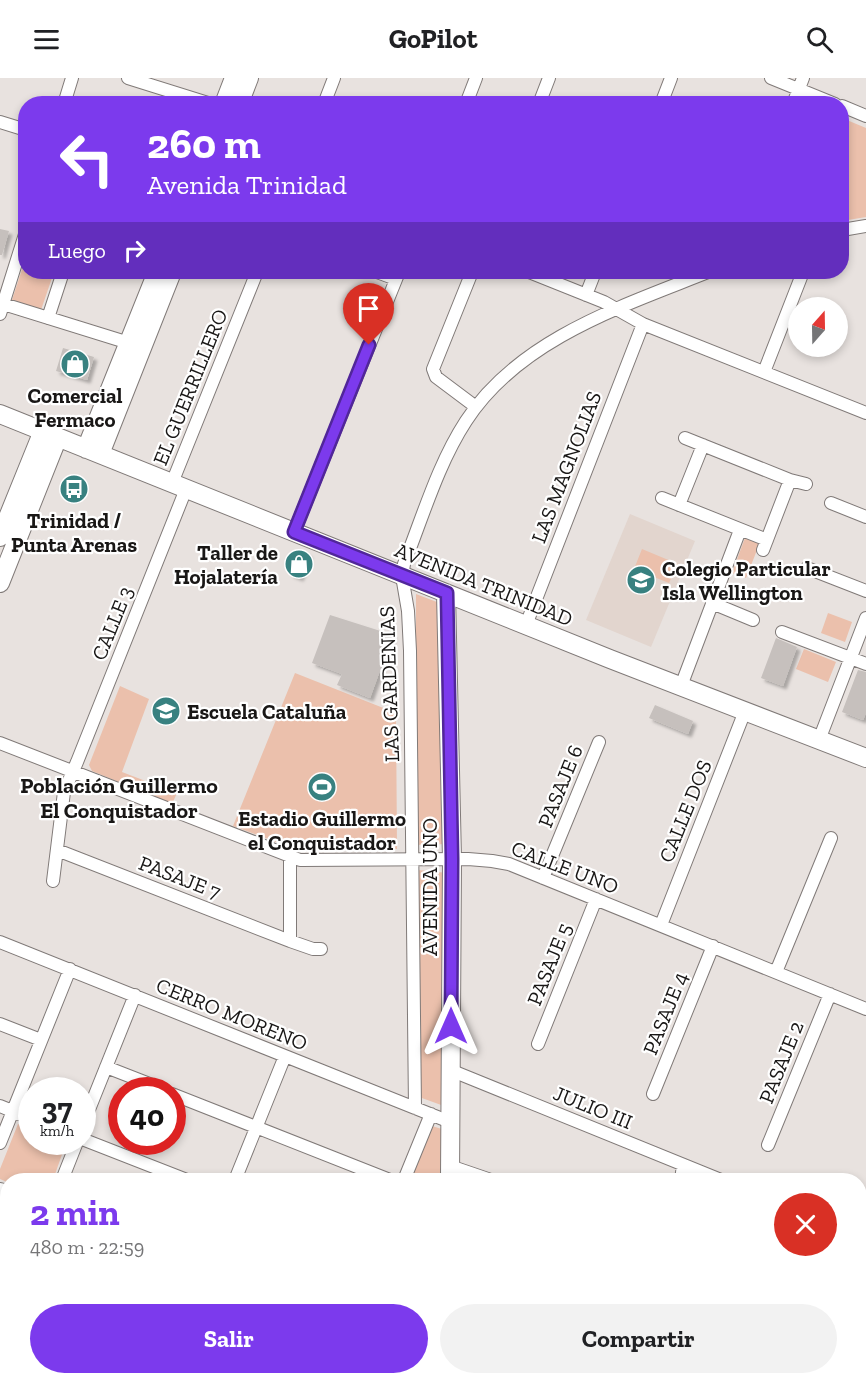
<!DOCTYPE html>
<html lang="es">
<meta charset="utf-8">
<style>
:root{--surface:#fff;--page:#f2f2f2;--text:#202124;--muted:#757577;--accent:#7c3aed}
body{margin:0;font-family:"Zilla Slab",serif;background:var(--page);color:var(--text);height:100vh;display:flex;flex-direction:column;font-size:22px;white-space:nowrap}
*{box-sizing:border-box;margin:0}
p{font-size:20px;color:var(--muted)}
.icon{flex:none;width:33px;height:33px;fill:none;stroke:currentColor;stroke-width:2;stroke-linecap:round;stroke-linejoin:round}
.map{position:relative;flex:1;overflow:hidden}
.panel{position:absolute;left:0px;top:1095px;width:867px;height:212px;display:flex;flex-direction:column;background:var(--surface);border-radius:24px 24px 0 0;box-shadow:0 3px 9px #0003}
.panel>*{flex:none}
.guide{position:absolute;left:18px;top:18px;width:831px;height:183px;border-radius:24px;box-shadow:0 3px 9px #0003;background:#7c3aed;color:#fff;overflow:hidden}
.needle{width:39px;rotate:20deg}
.tools{position:absolute;left:788px;top:219px;display:grid;gap:12px}
.tools a{display:grid;place-items:center;width:60px;height:60px;border-radius:50%;background:var(--surface);box-shadow:0 3px 9px #0003;font-size:30px}
.speed{position:absolute;left:18px;top:999px;display:flex;gap:12px;font-size:30px;font-weight:700;text-align:center}
.speed>*{display:grid;place-content:center;width:78px;height:78px;border-radius:50%;background:var(--surface);box-shadow:0 3px 9px #0003;line-height:1}
.speed small{font-size:15px;font-weight:400}
.speed .limit{border:9px solid #d22;background:#fff;color:#111}
.pin{position:absolute;display:grid;place-items:center;width:51px;height:51px;color:#fff;margin:-62px -26px;border-radius:50% 50% 50% 0;rotate:-45deg;box-shadow:0 0 6px #0007}
.pin .icon{rotate:45deg}
.me{position:absolute;width:66px;margin:-33px;rotate:0deg;stroke-linejoin:round;filter:drop-shadow(0 0 4px #0008)}
.turn{display:flex;align-items:center;gap:21px;height:126px;padding:0 30px;font-size:27px}
.turn .icon{width:78px;height:78px;stroke-width:2.5}
.turn b{display:block;font-size:42px;line-height:51px}
.then{display:flex;align-items:center;height:57px;padding:0 30px;background:#0003;gap:12px;font-size:22px}
.round{display:grid;place-items:center;flex:none;width:63px;height:63px;border-radius:32px;background:var(--page)}
.headline{display:flex;align-items:center;justify-content:space-between;height:102px;padding:0 30px}
h1{font-size:36px;font-weight:700;line-height:45px;color:var(--accent)}
.cta{display:flex;gap:12px;margin-top:auto;padding:12px 30px}
.cta a{flex:1;height:69px;border-radius:36px;background:var(--accent);color:#fff;font-size:24px;font-weight:700;line-height:69px;text-align:center}
.cta a+a{background:var(--page);color:var(--text)}
header{display:flex;justify-content:space-between;align-items:center;height:78px;padding:0 30px;background:var(--surface);font-size:27px;font-weight:700}
.map>svg:first-child{display:block}
.built{fill:#e2d5ce}
.green{fill:#ebc0ac}
.building{fill:#c6c0bd;filter:url(#shadow)}
.lines{fill:none;stroke-linecap:round;stroke-linejoin:round}
.street-casing{stroke:#807a78;stroke-width:14}
.secondary-casing{stroke:#807a78;stroke-width:20}
.street{stroke:#fff;stroke-width:12}
.secondary{stroke:#fff;stroke-width:18}
.route-casing{stroke:#51269a;stroke-width:15}
.route{stroke:#7c3aed;stroke-width:10}
.labels{text-anchor:middle;dominant-baseline:central;stroke-width:4.5;stroke-linejoin:round;paint-order:stroke}
.street-label{font-size:21px;fill:#191716;stroke:#fff}
.poi-label{font-size:21px;font-weight:bold;fill:#191716;stroke:#fff}
.neighbourhood-label{font-size:22px;font-weight:bold;fill:#191716;stroke:#fff}
</style>
<header><svg class="icon" aria-label="menu" viewBox="0 0 24 24"><path d="M4 6h16M4 12h16M4 18h16"/></svg>GoPilot<svg class="icon" aria-label="search" viewBox="0 0 24 24"><circle cx="10" cy="10" r="6"/><path d="M15 15l6 6"/></svg></header>
<div class="map">
<svg width="866" height="1306" viewBox="0 0 866 1306">
<defs>
<filter id="shadow"><feDropShadow dx="3.5" dy="3.5" stdDeviation="1.5" flood-color="#0004"/></filter>
</defs>
<rect width="100%" height="100%" fill="#e8e2df"/>
<path class="built" d="M 630,436 L 695,463 L 651,569 L 586,542 Z"/>
<path class="green" d="M 842,40 L 866,50 L 866,139 L 842,143 Z
M 25,182 L 26,194 L 54,194 L 41,232 L 12,222 Z
M 746,457 L 761,462 L 746,500 L 732,495 Z
M 642,471 L 678,486 L 669,505 L 634,491 Z
M 416,516 L 442,526 L 447,766 L 416,767 Z
M 828,535 L 852,544 L 845,564 L 821,555 Z
M 804,571 L 836,584 L 828,604 L 796,591 Z
M 295,595 L 396,635 L 397,771 L 295,771 L 233,748 Z
M 120,608 L 149,621 L 122,694 L 177,715 L 172,726 L 92,693 L 89,687 Z
M 418,792 L 448,795 L 444,1028 L 419,1019 Z
M 18,1046 L 31,1051 L 32,1064 L 62,1064 L 66,1065 L 53,1102 L 7,1104 L 0,1101 L 0,1091 Z
M 432,1048 L 445,1052 L 443,1102 L 409,1102 Z
M 398,1299 L 440,1299 L 439,1306 L 398,1306 Z"/>
<path class="building" d="M 0,151 L 9,153 L 2,177 L 0,177 Z
M 63,270 L 94,279 L 87,302 L 56,293 Z
M 299,472 L 309,476 L 300,500 L 290,496 Z
M 330,537 L 393,557 L 370,620 L 337,607 L 342,596 L 312,585 Z
M 776,560 L 797,569 L 783,608 L 761,600 Z
M 858,592 L 866,594 L 866,635 L 863,642 L 842,634 Z
M 655,627 L 693,643 L 688,656 L 649,640 Z"/>
<g class="lines">
<g class="street-casing">
<path id="street" d="M 128,0 L 211,26
M 771,0 L 835,26
M 64,26 L 72,0
M 324,26 L 334,0
M 466,26 L 476,0
M 539,26 L 549,0
M 661,26 L 671,0
M 793,26 L 803,0
M 842,28 L 866,38
M 0,44 L 26,52
M 842,152 L 866,148
M 377,194 L 396,201
M 472,194 L 433,291 L 436,299 L 476,329
M 529,194 L 604,224 L 643,246 L 866,335
M 586,217 L 595,194
M 0,225 L 129,265
M 0,236 L 26,153
M 48,240 L 63,194
M 764,294 L 803,194
M 685,360 L 790,402 L 806,406
M 172,405 L 257,194
M 662,420 L 767,462
M 831,425 L 866,439
M 679,427 L 703,367
M 294,454 L 399,194
M 763,472 L 790,402
M 807,490 L 866,513
M 712,525 L 753,542
M 526,547 L 643,246
M 782,554 L 866,586
M 681,608 L 740,452
M 819,662 L 866,540
M 0,665 L 300,782 L 468,781 L 492,783 L 509,786 L 866,931
M 57,772 L 290,863 L 313,871 L 321,871
M 543,800 L 599,664
M 53,803 L 64,714 L 77,684 L 186,411
M 661,847 L 745,633
M 290,863 L 290,779
M 0,864 L 450,1044
M 776,894 L 831,760
M 0,946 L 41,962
M 538,966 L 596,821
M 106,989 L 165,1012
M 450,992 L 721,1102
M 172,1016 L 390,1102
M 653,1016 L 713,868
M 0,1028 L 32,1041
M 415,1030 L 410,573 L 408,533 L 402,498 L 404,486 C 423,438 438,386 466,343 C 519,261 623,228 708,194
M 82,1049 L 135,917
M 82,1061 L 187,1102
M 0,1065 L 70,891
M 768,1067 L 830,916
M 450,1088 L 491,1102
M 62,1102 L 77,1064
M 235,1102 L 285,978
M 404,1102 L 431,1036
M 681,1102 L 683,1087
M 860,1159 L 866,1161
M 0,1192 L 8,1195
M 0,1269 L 8,1250
M 54,1306 L 57,1299
M 129,1306 L 131,1299
M 201,1306 L 204,1299
M 271,1306 L 274,1299
M 339,1306 L 339,1299
M 395,1306 L 395,1299
M 651,1306 L 652,1299
M 749,1306 L 750,1299
M 809,1306 L 810,1299"/>
</g>
<g class="secondary-casing">
<path id="secondary" d="M 224,26 L 234,0
M 239,26 L 249,0
M 0,336 L 610,581 L 866,680
M 86,371 L 157,194
M 100,376 L 172,194
M 0,459 L 43,353
M 0,505 L 58,359
M 446,515 L 452,781 L 450,1102
M 0,1114 L 8,1117
M 595,1299 L 615,1306
M 448,1306 L 448,1299"/>
</g>
<use href="#street" class="street"/>
<use href="#secondary" class="secondary"/>
</g>
<g class="lines">
<g class="route-casing">
<path id="route" d="M 369,267 L 294,454 L 447,515 L 452,781 L 451,948"/>
</g>
<use href="#route" class="route"/>
</g>
<defs>
<g id="shop-disc" transform="scale(1.5)"><circle r="9.5" fill="#388180" stroke="#fff"/><path d="M-5-2.5h2.3a2.7 3.5 0 0 1 5.4 0H5L5.5 6h-11ZM-1.5-2.5h3a1.5 2.3 0 0 0-3 0Z" fill="#fff"/></g>
<g id="bus-disc" transform="scale(1.5)"><circle r="9.5" fill="#388180" stroke="#fff"/><path d="M-5-6H5V4H4V6H2V4H-2V6H-4V4H-5ZM-3.5-4V0h7V-4ZM-3.5 1.2v1.5H-2V1.2ZM2 1.2v1.5H3.5V1.2Z" fill="#fff"/></g>
<g id="school-disc" transform="scale(1.5)"><circle r="9.5" fill="#388180" stroke="#fff"/><path d="M0-5L7-2L0 1L-7-2ZM-4 1L0 2.5L4 1V4Q0 6-4 4Z" fill="#fff"/></g>
<g id="stadium-disc" transform="scale(1.5)"><circle r="9.5" fill="#388180" stroke="#fff"/><path d="M0-5a6.5 5 0 1 0 0 10a6.5 5 0 1 0 0-10ZM-3.5-1.8h7v3.6h-7Z" fill="#fff"/></g>
</defs>
<g fill-rule="evenodd">
<use href="#shop-disc" x="75" y="286"/>
<use href="#bus-disc" x="74" y="411"/>
<use href="#shop-disc" x="299" y="486"/>
<use href="#school-disc" x="641" y="502"/>
<use href="#school-disc" x="166" y="633"/>
<use href="#stadium-disc" x="322" y="709"/>
</g>
<g class="labels">
<g class="street-label">
<text transform="translate(190 309) rotate(-68)">EL GUERRILLERO</text>
<text transform="translate(566 389) rotate(-69)">LAS MAGNOLIAS</text>
<text transform="translate(484 506) rotate(22)">AVENIDA TRINIDAD</text>
<text transform="translate(112 545) rotate(-68)">CALLE 3</text>
<text transform="translate(389 606) rotate(-92)">LAS GARDENIAS</text>
<text transform="translate(560 708) rotate(-68)">PASAJE 6</text>
<text transform="translate(685 733) rotate(-68)">CALLE DOS</text>
<text transform="translate(565 789) rotate(21)">CALLE UNO</text>
<text transform="translate(180 799) rotate(21)">PASAJE 7</text>
<text transform="translate(429 809) rotate(-90)">AVENIDA UNO</text>
<text transform="translate(549 886) rotate(-68)">PASAJE 5</text>
<text transform="translate(665 935) rotate(-68)">PASAJE 4</text>
<text transform="translate(232 936) rotate(22)">CERRO MORENO</text>
<text transform="translate(781 984) rotate(-68)">PASAJE 2</text>
<text transform="translate(593 1029) rotate(22)">JULIO III</text>
</g>
<g class="poi-label">
<text x="75" y="317">Comercial<tspan x="75" dy="24">Fermaco</tspan></text>
<text x="74" y="442">Trinidad /<tspan x="74" dy="24">Punta Arenas</tspan></text>
<text x="278" y="474" text-anchor="end">Taller de<tspan x="278" dy="24">Hojalatería</tspan></text>
<text x="662" y="490" text-anchor="start">Colegio Particular<tspan x="662" dy="24">Isla Wellington</tspan></text>
<text x="187" y="633" text-anchor="start">Escuela Cataluña</text>
<text x="322" y="740">Estadio Guillermo<tspan x="322" dy="24">el Conquistador</tspan></text>
</g>
<g class="neighbourhood-label">
<text x="119" y="707">Población Guillermo<tspan x="119" dy="25">El Conquistador</tspan></text>
</g>
</g>
</svg>
<div class="tools">
<a><svg class="needle" viewBox="-14 -14 28 28"><path d="M0-13l5 13h-10z" fill="#e53935"/><path d="M0 13l5-13h-10z" fill="#757577"/></svg></a>
</div>
<div class="speed"><div>37<small>km/h</small></div><div class="limit">40</div></div>
<div class="pin" style="left:369px;top:267px;background:#d93025"><svg class="icon" aria-label="arrive" viewBox="0 0 24 24"><path d="M6 21V4h12l-3 4 3 4H6"/></svg></div>
<svg class="me" style="left:451px;top:948px" viewBox="-20 -20 40 40"><path d="M0-17L14 15 0 8-14 15z" fill="#7c3aed" stroke="#fff" stroke-width="4"/></svg>
<div class="guide">
<div class="turn"><svg class="icon" aria-label="left" viewBox="0 0 24 24"><path d="M17 20v-9H6M10 6l-5 5 5 5"/></svg><div><b>260 m</b>Avenida Trinidad</div></div>
<div class="then">Luego<svg class="icon" aria-label="right" viewBox="0 0 24 24"><path d="M7 20v-9h11M14 6l5 5-5 5"/></svg></div>
</div>
<section class="panel">
<div class="headline"><div><h1>2 min</h1><p>480 m · 22:59</p></div><a class="round" style="background:#d93025;color:#fff"><svg class="icon" aria-label="close" viewBox="0 0 24 24"><path d="M6 6l12 12M18 6L6 18"/></svg></a></div>
<div class="cta"><a>Salir</a><a>Compartir</a></div>
</section>
</div>
